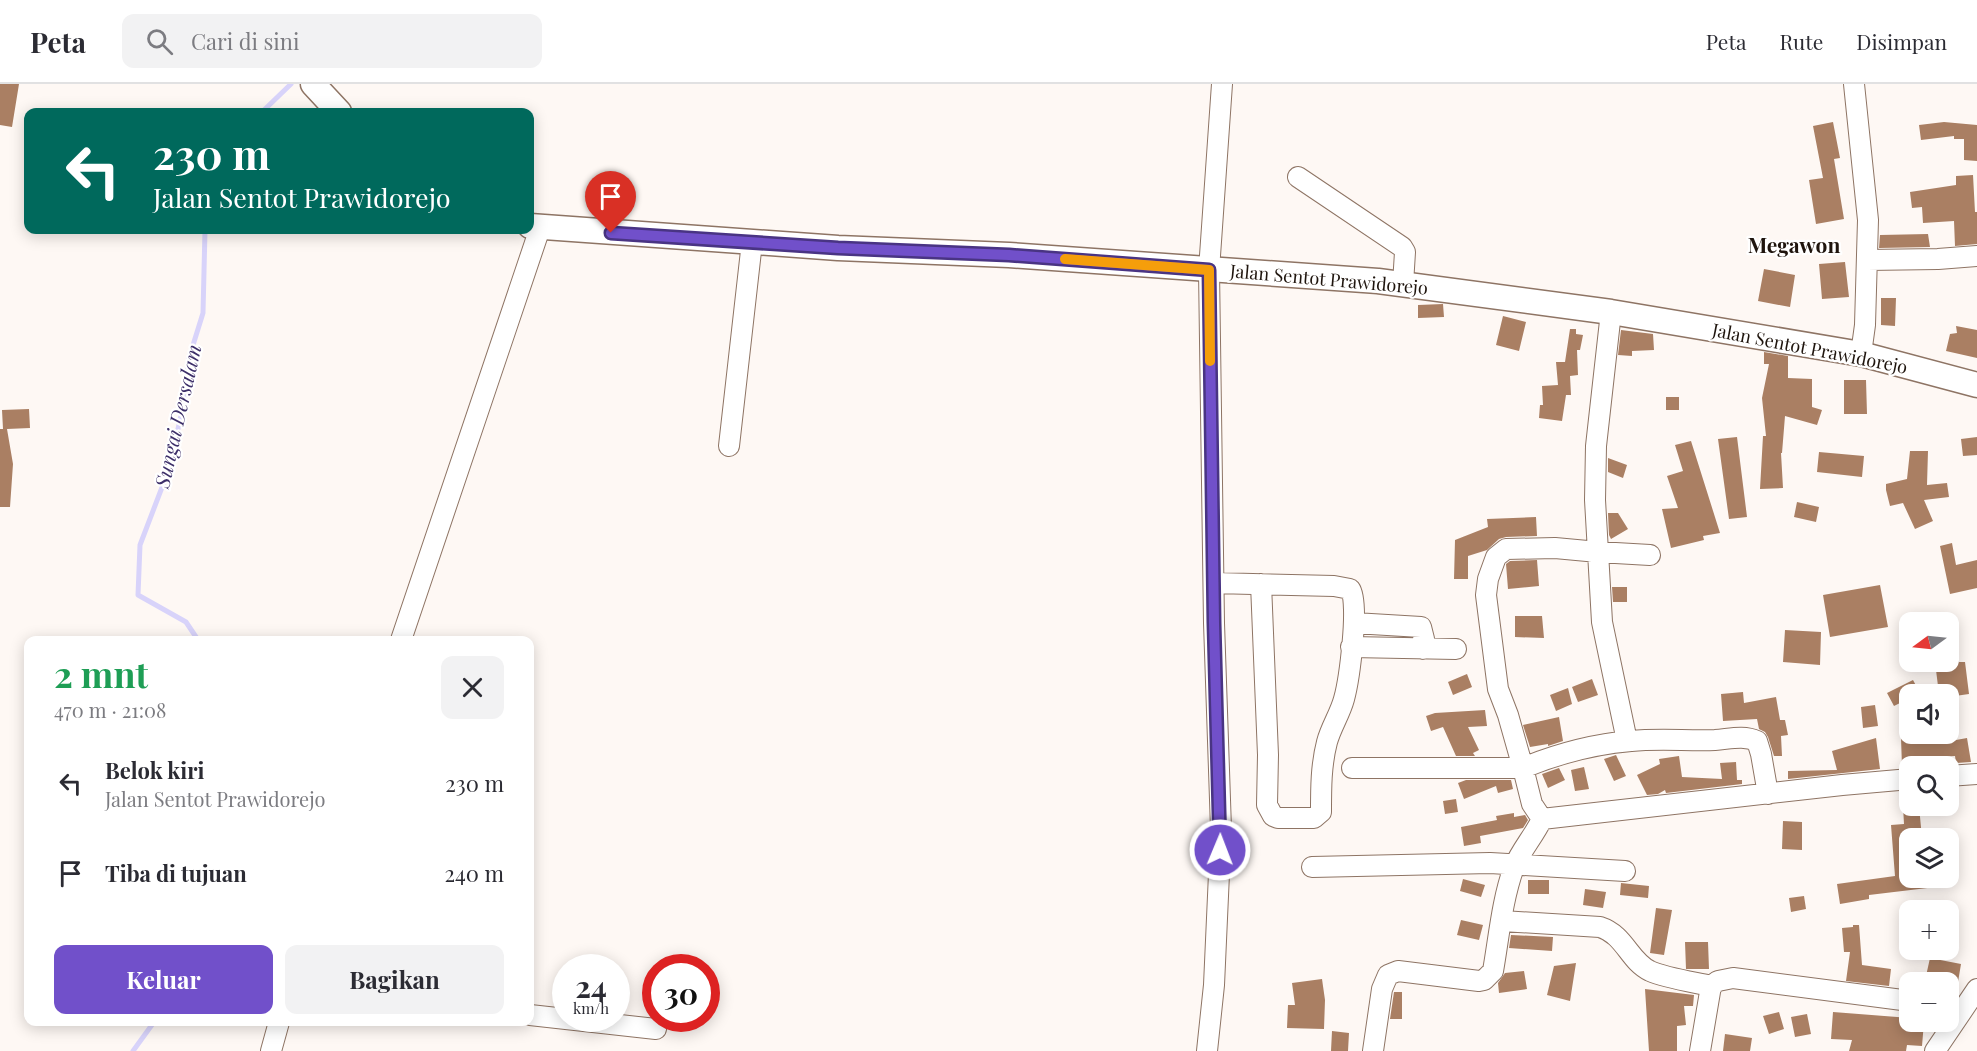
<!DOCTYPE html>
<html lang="id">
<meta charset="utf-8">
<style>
:root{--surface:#fff;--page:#f2f2f3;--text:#2b2b33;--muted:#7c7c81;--line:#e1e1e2;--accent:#7150ca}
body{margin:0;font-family:"Playfair Display",serif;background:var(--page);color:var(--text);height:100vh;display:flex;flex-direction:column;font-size:22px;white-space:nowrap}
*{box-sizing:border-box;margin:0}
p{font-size:20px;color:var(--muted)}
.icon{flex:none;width:33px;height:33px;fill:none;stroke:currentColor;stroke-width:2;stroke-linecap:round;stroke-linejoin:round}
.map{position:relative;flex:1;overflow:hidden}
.details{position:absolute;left:24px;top:552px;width:510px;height:390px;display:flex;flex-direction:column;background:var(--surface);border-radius:12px;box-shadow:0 3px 15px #0003}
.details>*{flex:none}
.hud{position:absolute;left:24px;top:24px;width:510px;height:126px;border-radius:12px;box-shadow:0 3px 15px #0003;background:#00695c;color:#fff;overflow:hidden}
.needle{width:39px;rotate:255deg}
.controls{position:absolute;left:1899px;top:528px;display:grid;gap:12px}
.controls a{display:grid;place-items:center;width:60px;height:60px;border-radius:12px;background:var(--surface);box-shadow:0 3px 15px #0003;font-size:30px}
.speed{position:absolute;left:552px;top:870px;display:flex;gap:12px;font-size:30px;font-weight:700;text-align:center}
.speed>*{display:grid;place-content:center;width:78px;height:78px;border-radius:50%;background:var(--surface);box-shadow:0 3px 15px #0003;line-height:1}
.speed small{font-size:15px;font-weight:400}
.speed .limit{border:9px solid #d22;background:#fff;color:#111}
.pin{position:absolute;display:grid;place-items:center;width:51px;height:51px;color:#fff;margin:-62px -26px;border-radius:50% 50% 50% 0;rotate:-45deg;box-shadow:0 0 6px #0007}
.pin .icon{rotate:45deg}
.me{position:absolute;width:66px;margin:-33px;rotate:1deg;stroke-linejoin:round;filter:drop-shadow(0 0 4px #0008)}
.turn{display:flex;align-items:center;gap:21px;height:126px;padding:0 30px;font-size:27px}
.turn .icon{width:78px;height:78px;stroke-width:2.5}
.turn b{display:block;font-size:42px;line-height:51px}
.round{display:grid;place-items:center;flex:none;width:63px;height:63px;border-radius:12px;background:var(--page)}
.overview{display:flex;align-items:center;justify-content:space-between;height:102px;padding:0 30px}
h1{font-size:36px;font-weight:700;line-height:45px;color:#1e9e55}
.action{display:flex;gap:12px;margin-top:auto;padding:12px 30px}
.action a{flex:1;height:69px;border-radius:12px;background:var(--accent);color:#fff;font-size:24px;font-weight:700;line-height:69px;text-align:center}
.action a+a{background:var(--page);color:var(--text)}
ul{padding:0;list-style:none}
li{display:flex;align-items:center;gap:18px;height:90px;padding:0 30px}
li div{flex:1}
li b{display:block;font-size:22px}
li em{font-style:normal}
header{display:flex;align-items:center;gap:36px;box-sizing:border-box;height:84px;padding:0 30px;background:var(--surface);border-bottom:2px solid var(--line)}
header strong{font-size:28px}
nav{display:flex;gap:33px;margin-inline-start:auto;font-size:21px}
.search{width:420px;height:54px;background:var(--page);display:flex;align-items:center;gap:15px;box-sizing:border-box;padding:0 21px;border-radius:12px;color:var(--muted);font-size:22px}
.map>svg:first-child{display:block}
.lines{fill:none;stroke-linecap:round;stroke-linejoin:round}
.stream{stroke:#d8d3fa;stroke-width:5}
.building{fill:#aa7f63}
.minor-casing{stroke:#8e7464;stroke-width:22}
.major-casing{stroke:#8e7464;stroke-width:27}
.minor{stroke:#fff;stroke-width:20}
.major{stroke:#fff;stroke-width:24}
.route-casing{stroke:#493483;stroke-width:15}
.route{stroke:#7150ca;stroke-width:10}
.slow{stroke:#f59e0b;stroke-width:10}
.labels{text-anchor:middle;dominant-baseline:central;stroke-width:4.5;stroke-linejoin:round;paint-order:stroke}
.street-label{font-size:18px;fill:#1f150e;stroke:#fff}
.water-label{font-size:20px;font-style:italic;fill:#3d2f69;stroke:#fff}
.quarter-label{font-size:21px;font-weight:bold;fill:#1f150e;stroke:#fff}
</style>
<header>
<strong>Peta</strong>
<div class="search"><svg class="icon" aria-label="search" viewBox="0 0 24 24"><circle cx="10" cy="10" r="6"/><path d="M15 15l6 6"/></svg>Cari di sini</div>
<nav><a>Peta</a><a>Rute</a><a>Disimpan</a></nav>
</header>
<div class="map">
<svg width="1977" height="967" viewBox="0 0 1977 967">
<rect width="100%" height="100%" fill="#fef8f4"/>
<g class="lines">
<path class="stream" d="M 262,28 L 291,0
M 198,556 L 186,538 L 138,511 L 140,461 L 169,385 L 182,327 L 189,274 L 203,229 L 205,146
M 133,967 L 154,938"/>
</g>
<path class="building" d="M 0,0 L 19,0 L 12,43 L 0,41 Z
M 1833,38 L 1840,74 L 1834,75 L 1844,135 L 1816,140 L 1809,96 L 1823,94 L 1813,42 Z
M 1944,38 L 1977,41 L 1977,77 L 1964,76 L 1964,55 L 1954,55 L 1954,52 L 1921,56 L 1919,41 Z
M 1973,91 L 1975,128 L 1977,128 L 1977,160 L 1955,162 L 1954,137 L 1923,139 L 1922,123 L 1912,124 L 1910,108 L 1956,101 L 1956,92 Z
M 1928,150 L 1930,163 L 1879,164 L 1880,151 Z
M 1845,178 L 1849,213 L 1822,215 L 1819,180 Z
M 1764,185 L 1795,191 L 1790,223 L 1758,217 Z
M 1881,214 L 1896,214 L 1895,242 L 1881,241 Z
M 1443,220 L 1444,233 L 1418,234 L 1418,221 Z
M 1503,232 L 1526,238 L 1519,267 L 1496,261 Z
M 1956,242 L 1977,246 L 1977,274 L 1946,267 L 1950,250 L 1957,249 Z
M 1570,245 L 1576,245 L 1576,250 L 1583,251 L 1580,266 L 1577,266 L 1578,291 L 1570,292 L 1571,311 L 1566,311 L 1562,337 L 1539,334 L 1540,321 L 1543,321 L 1542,302 L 1558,301 L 1556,278 L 1565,278 Z
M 1621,246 L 1653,250 L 1654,266 L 1632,267 L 1632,272 L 1618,271 Z
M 1764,268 L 1788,272 L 1788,294 L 1812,295 L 1812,323 L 1822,326 L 1817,341 L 1785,332 L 1782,369 L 1781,369 L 1783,404 L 1760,405 L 1763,352 L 1766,352 L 1762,314 L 1769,280 L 1764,280 Z
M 1844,296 L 1866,296 L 1867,330 L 1844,330 Z
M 1666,313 L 1679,313 L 1679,326 L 1666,326 Z
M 29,325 L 30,344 L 7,345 L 13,380 L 10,423 L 0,423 L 0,345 L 3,345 L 2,326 Z
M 1737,353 L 1747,433 L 1729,435 L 1718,355 Z
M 1977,353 L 1977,371 L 1963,372 L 1961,355 Z
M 1691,357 L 1720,449 L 1703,452 L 1704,456 L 1671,464 L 1662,425 L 1678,424 L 1667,392 L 1683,387 L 1675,361 Z
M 1910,367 L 1928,367 L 1927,401 L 1947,399 L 1949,413 L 1924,416 L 1933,437 L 1915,445 L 1903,419 L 1890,422 L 1886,406 L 1886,400 L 1907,395 Z
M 1819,368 L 1864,372 L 1862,393 L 1817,388 Z
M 1608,374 L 1627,381 L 1623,394 L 1608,388 Z
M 1797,418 L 1819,423 L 1816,438 L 1794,433 Z
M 1608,429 L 1618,429 L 1628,445 L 1611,455 L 1609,451 Z
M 1536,433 L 1537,452 L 1506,453 L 1499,455 L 1487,466 L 1468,472 L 1468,495 L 1454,495 L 1455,456 L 1488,443 L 1487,435 Z
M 1952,459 L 1956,481 L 1977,476 L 1977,504 L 1950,510 L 1940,462 Z
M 1537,476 L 1539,502 L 1508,505 L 1506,480 L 1510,477 Z
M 1880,501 L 1888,543 L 1830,553 L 1823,511 Z
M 1612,503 L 1627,503 L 1627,518 L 1613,518 Z
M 1515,532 L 1542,532 L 1544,554 L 1515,553 Z
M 1785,546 L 1821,548 L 1820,581 L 1783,578 Z
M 1948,553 L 1959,578 L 1965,578 L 1969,610 L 1948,613 L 1948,610 L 1939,610 L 1935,578 L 1948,578 Z
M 1467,590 L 1472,603 L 1453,611 L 1448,598 Z
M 1592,595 L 1598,611 L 1578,618 L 1572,603 Z
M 1913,596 L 1920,609 L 1910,610 L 1910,614 L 1894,622 L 1887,609 Z
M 1568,604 L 1572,620 L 1556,627 L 1550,611 Z
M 1743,608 L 1744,619 L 1776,613 L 1780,636 L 1785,636 L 1788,651 L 1781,652 L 1782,672 L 1774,672 L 1768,653 L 1765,648 L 1759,645 L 1757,635 L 1723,637 L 1721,610 Z
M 1875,621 L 1878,642 L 1863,644 L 1861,623 Z
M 1485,626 L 1487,642 L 1468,643 L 1479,666 L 1473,669 L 1475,672 L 1456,672 L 1443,643 L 1431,647 L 1426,632 L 1435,629 Z
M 1559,633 L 1563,657 L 1548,662 L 1548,660 L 1530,663 L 1523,641 Z
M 1928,652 L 1941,652 L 1945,658 L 1967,654 L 1971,678 L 1956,679 L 1955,672 L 1915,674 L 1914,682 L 1902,682 L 1901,654 Z
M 1876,654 L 1880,685 L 1788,695 L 1788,687 L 1837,686 L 1832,667 Z
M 1616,671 L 1626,692 L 1614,697 L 1604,675 Z
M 1679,672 L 1682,693 L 1722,695 L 1720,679 L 1736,678 L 1737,696 L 1742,696 L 1742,700 L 1666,709 L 1665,706 L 1658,710 L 1647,711 L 1637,691 L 1660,680 L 1659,675 Z
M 1584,683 L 1589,705 L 1575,707 L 1571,686 Z
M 1559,684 L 1565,696 L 1548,704 L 1542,690 Z
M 1466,696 L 1511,696 L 1513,705 L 1498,709 L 1496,702 L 1464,715 L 1458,699 Z
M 1456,715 L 1458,728 L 1445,730 L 1443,717 Z
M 1903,722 L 1919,722 L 1922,754 L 1910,754 L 1910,794 L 1944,794 L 1944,802 L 1869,811 L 1869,815 L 1840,820 L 1837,800 L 1895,792 L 1891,741 L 1904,740 Z
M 1514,729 L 1514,733 L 1525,731 L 1528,736 L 1523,744 L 1480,752 L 1481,759 L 1464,762 L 1461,743 L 1497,736 L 1496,732 Z
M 1783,737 L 1802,738 L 1802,766 L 1782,765 Z
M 1463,795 L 1485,801 L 1481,813 L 1460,807 Z
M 1528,796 L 1549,796 L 1549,810 L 1528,810 Z
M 1621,799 L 1649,802 L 1648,814 L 1620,811 Z
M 1585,805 L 1606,808 L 1603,824 L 1583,821 Z
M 1804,812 L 1806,825 L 1791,828 L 1789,814 Z
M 1656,824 L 1672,826 L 1664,871 L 1650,869 Z
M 1461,836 L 1483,841 L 1479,856 L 1457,851 Z
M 1853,841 L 1859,841 L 1862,881 L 1891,885 L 1889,902 L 1846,897 L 1850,868 L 1844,868 L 1842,844 L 1853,843 Z
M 1511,851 L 1553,853 L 1552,867 L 1509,864 Z
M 1685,858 L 1708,858 L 1709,885 L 1686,885 Z
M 1930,874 L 1961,880 L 1958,898 L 1926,892 Z
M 1576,879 L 1570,917 L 1547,911 L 1554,882 Z
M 1524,887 L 1527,905 L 1499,909 L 1498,899 L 1505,889 Z
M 1322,895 L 1325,916 L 1324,945 L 1287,944 L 1288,921 L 1295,921 L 1292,899 Z
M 1645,905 L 1694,911 L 1693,922 L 1684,922 L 1686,941 L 1677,942 L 1677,967 L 1649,967 Z
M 1394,908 L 1402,908 L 1402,935 L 1390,935 Z
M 1779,928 L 1784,945 L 1769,950 L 1763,932 Z
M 1833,928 L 1910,934 L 1910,938 L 1924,938 L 1922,962 L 1907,961 L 1906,967 L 1849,967 L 1852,956 L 1831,955 Z
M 1807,930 L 1811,950 L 1795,953 L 1791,933 Z
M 1332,947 L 1349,949 L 1348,967 L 1331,967 Z
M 1725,950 L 1752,954 L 1750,967 L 1723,967 Z"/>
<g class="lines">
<g class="minor-casing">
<path id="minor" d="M 1854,0 L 1868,136 L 1865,241 L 1861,270
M 1298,93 L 1402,163 L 1405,168 L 1403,200
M 1867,176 L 1938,175 L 1977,172
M 729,362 L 752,158
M 1214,499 L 1334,502 L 1350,505 C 1360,518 1349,597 1344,615 C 1340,630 1331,643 1327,658 C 1321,681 1321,704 1321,728 L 1314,734 L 1278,734 L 1273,732 L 1267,721 L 1268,671 L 1261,500
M 1354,539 L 1421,543 L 1424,555 L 1423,565
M 401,556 L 540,144
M 1351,563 L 1456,565
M 1627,657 L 1602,538 L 1598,468 L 1650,471
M 1352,684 L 1523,684 L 1508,631 L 1498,605 L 1486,511 L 1488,495 L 1496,473 L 1506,465 L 1555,464 L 1598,468 L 1595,416 L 1596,362 L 1611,228
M 1948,692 L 1977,690
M 1542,735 L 1532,720 L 1523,684 C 1557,670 1595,660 1631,657 C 1659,654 1687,657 1715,656 C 1730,655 1743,651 1757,657 L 1761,670 L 1768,710
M 1312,783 L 1490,779 L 1625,787
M 1502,837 L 1600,843 C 1625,851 1629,877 1650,887 C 1666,894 1693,898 1711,902
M 530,931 L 656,945
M 271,967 L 279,938
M 1207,967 L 1214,901 L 1221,745 L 1214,539 L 1209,186 L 1222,0
M 1373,967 L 1382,905 L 1388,891 L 1398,887 L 1479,897 L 1484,896 L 1493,887 C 1499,853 1502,816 1514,783 C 1521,766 1534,752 1542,735 L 1842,701 L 1910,695
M 1700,967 L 1711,902 L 1718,897 L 1733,894 L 1910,917
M 1935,967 L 1977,905"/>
</g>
<g class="major-casing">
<path id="major" d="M 313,0 L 339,28
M 530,142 L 838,164 L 1009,171 L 1378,197 L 1611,228 L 1861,270 L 1977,301"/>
</g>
<use href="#minor" class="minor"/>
<use href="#major" class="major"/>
</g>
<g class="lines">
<g class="route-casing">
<path id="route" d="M 611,149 L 838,164 L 1009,171 L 1209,186 L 1214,539 L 1220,766"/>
</g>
<use href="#route" class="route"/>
<path class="slow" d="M 1065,175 L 1209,186 L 1210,277"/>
</g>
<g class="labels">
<g class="street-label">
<text transform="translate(1329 195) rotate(5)">Jalan Sentot Prawidorejo</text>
<text transform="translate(1810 264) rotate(11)">Jalan Sentot Prawidorejo</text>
</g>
<g class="water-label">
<text transform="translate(177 332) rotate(-77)">Sungai Dersalam</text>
</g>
<g class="quarter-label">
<text x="1794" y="160">Megawon</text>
</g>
</g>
</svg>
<div class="controls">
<a><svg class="needle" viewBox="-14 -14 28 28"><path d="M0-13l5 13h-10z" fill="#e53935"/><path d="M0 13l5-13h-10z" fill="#7c7c81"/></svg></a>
<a><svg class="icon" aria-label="sound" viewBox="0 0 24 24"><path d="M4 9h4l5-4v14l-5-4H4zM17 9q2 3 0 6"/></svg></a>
<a><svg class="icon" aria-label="search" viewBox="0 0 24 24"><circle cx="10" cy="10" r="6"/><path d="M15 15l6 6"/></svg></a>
<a><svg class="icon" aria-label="layers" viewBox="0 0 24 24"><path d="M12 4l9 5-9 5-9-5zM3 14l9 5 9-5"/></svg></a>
<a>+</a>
<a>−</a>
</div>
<div class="speed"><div>24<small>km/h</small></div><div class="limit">30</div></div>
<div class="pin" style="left:611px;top:149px;background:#d93025"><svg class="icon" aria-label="arrive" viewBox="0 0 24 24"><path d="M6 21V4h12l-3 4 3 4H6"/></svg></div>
<svg class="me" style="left:1220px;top:766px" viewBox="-20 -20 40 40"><circle r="17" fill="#7150ca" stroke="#fff" stroke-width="3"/><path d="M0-11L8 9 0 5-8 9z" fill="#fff"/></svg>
<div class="hud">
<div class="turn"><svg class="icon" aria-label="left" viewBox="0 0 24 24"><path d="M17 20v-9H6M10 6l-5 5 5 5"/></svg><div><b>230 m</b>Jalan Sentot Prawidorejo</div></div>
</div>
<section class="details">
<div class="overview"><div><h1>2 mnt</h1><p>470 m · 21:08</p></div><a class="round"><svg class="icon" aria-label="close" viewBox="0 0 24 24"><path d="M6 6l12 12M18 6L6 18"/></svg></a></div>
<ul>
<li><svg class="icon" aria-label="left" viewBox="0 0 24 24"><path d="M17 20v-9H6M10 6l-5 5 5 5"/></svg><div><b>Belok kiri</b><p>Jalan Sentot Prawidorejo</p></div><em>230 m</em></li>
<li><svg class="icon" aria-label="arrive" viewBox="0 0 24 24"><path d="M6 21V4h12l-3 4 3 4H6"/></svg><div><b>Tiba di tujuan</b></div><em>240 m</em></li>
</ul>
<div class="action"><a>Keluar</a><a>Bagikan</a></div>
</section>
</div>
